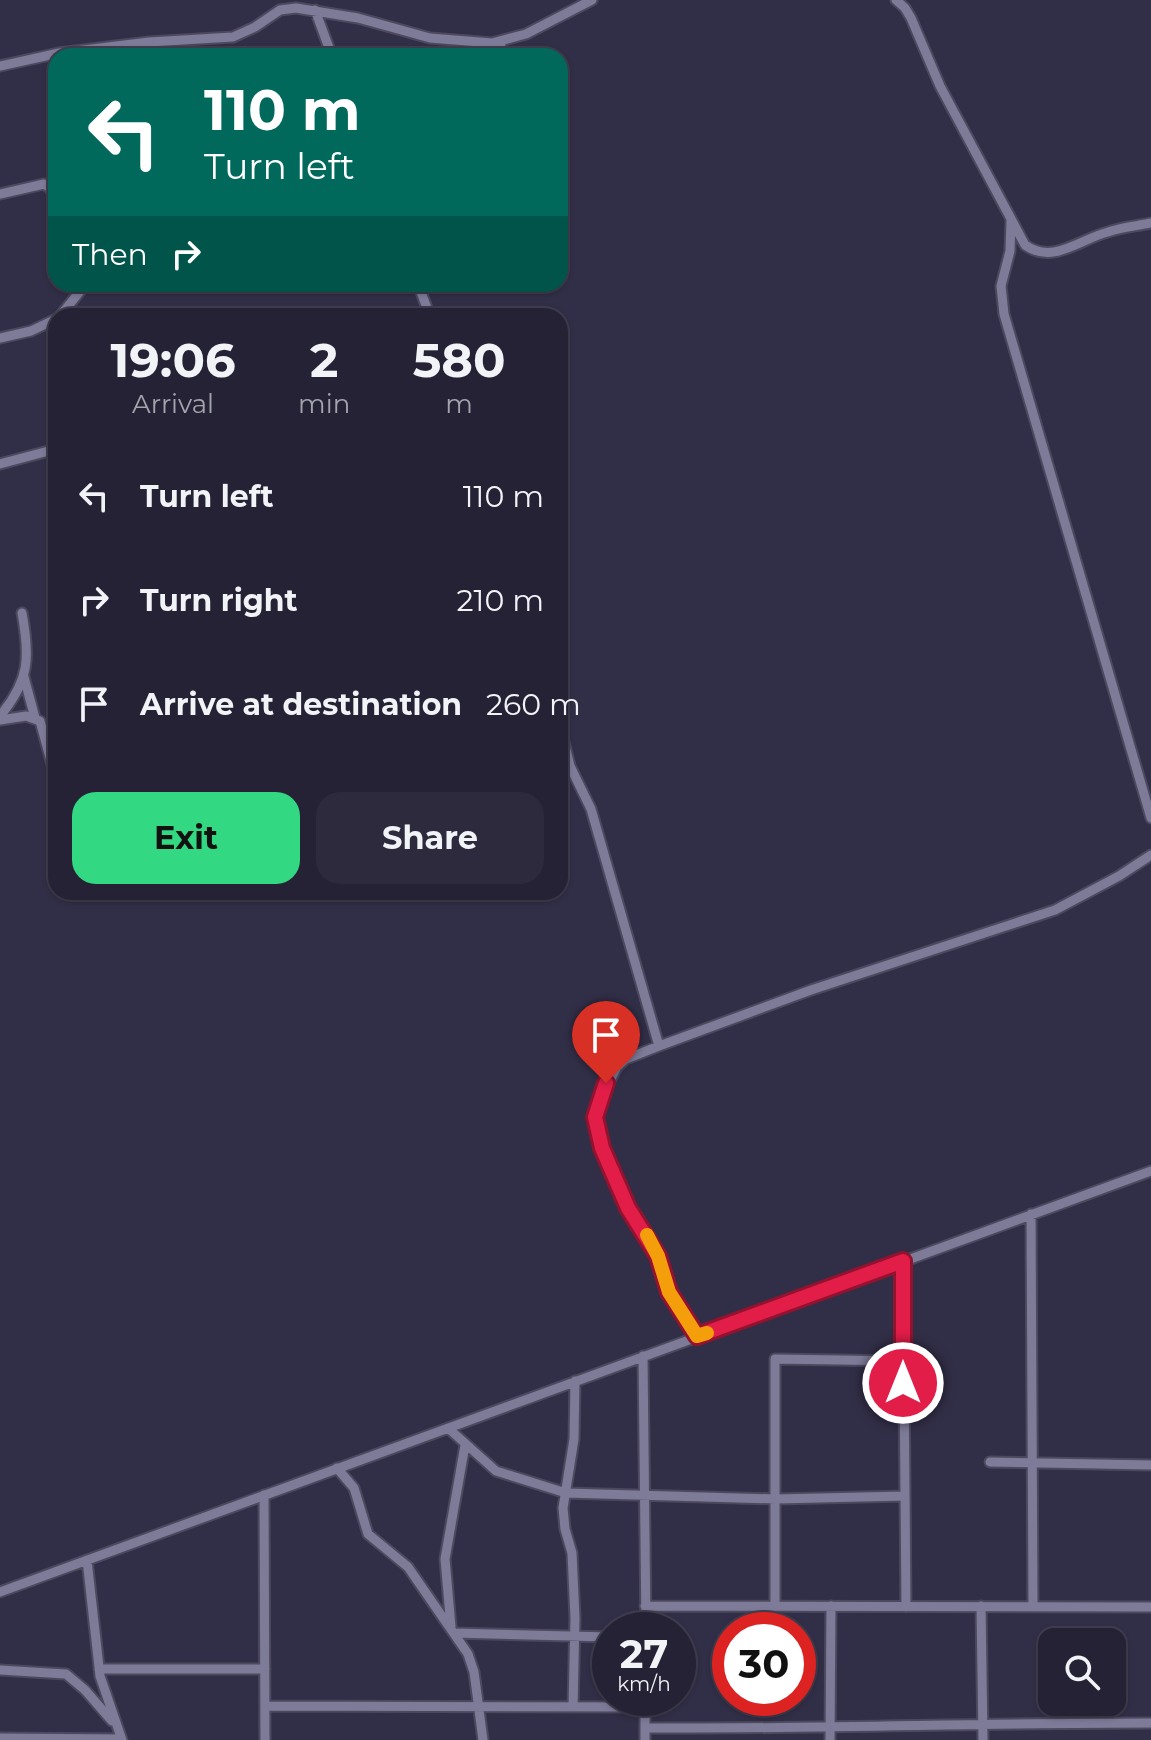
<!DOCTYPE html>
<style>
:root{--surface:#252235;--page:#2d2a3d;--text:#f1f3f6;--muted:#a3a4ad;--line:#423f50;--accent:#33d882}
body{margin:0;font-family:Montserrat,sans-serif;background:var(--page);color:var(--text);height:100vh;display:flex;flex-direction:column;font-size:30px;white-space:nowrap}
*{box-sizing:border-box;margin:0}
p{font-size:26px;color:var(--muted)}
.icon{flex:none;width:44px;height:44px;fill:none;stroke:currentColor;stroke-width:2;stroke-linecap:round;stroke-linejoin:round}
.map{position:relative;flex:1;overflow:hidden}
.sheet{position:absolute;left:48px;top:308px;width:520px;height:592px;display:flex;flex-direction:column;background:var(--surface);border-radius:24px;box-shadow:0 2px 6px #0004,0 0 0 2px var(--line)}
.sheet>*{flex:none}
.hud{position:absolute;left:48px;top:48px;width:520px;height:244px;border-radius:24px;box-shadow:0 2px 6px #0004,0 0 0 2px var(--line);background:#00695c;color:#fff;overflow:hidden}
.fabs{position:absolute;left:1038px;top:1628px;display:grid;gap:16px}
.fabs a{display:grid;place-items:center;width:88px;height:88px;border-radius:16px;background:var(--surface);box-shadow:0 2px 6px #0004,0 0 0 2px var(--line);font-size:40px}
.speed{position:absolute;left:592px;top:1612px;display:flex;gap:16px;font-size:40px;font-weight:700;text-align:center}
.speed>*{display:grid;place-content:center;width:104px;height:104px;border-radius:50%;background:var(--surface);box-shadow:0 2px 6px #0004,0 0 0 2px var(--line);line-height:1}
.speed small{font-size:20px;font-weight:400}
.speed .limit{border:12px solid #d22;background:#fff;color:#111}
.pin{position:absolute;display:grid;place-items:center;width:68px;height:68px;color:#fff;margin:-82px -34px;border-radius:50% 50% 50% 0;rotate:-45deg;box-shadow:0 0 8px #0007}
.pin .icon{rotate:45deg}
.me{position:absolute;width:88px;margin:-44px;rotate:0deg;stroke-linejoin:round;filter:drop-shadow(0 0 6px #0008)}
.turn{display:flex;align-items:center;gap:28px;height:168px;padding:0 24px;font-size:36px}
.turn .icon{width:104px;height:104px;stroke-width:2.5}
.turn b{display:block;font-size:56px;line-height:68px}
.then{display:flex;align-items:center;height:76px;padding:0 24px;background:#0003;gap:16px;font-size:30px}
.eta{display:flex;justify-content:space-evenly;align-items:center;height:136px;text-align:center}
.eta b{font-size:48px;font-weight:700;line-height:56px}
.action{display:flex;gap:16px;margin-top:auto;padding:16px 24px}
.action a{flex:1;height:92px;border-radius:24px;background:var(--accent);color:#111;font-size:32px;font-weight:700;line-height:92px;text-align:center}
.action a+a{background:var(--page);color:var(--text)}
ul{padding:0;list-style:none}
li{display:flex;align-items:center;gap:24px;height:104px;padding:0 24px}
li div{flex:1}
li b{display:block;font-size:30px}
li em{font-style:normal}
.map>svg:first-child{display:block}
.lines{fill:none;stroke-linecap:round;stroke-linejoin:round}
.minor-casing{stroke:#4c495f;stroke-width:13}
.minor{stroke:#7d7b98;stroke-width:9}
.route-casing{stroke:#92132f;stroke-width:20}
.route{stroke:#e11d48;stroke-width:14}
.slow{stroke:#f59e0b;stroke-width:14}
</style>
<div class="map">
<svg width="1151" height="1740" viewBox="0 0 1151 1740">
<rect width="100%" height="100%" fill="#312e47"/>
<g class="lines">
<g class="minor-casing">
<path id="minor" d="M 896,0 L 905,8 L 911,18 L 940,86 L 1025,245 C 1053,265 1080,239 1108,232 C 1122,227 1137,226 1151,223
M 315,10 L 332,56
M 475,56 L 501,44
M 0,66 L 59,53 L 149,42 L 233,37 L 255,27 L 280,10 L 296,8 L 358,18 L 430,38 L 492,43 L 526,34 L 592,0
M 0,194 L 44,184 L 50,188 L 56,201
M 1011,220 L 1010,251 L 1001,286 L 1004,314 L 1151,818
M 418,284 L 430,316
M 60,316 L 86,284
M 0,338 L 31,331 L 56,319
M 0,464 L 56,449
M 24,677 L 35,718
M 0,716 C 30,680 30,657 22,613
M 0,720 L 26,716 L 40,721 L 56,779
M 560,726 L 570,766 L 591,809 L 659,1046
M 1031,1214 L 1033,1606
M 903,1261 L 906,1607
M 697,1336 L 669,1292 L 658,1256 L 651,1241 L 628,1208 L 597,1131 L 595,1117 L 597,1105 L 617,1067 L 626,1059 L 659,1046 L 811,990 L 1055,910 L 1119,876 L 1151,855
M 643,1356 L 646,1630
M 448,1428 L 496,1471 L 566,1493 L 776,1499 L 905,1496
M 990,1462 L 1151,1465
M 337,1468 L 354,1488 L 368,1534 L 408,1567 L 468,1654 L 474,1672 L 483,1740
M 264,1495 L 265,1740
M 87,1560 L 100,1676 L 122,1740
M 0,1592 L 1151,1171
M 645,1606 L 1151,1607
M 981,1606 L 983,1740
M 775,1607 L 775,1359 L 902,1361
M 451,1627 L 445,1559 L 465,1445
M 454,1633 L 610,1637
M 99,1669 L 265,1669
M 0,1670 L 66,1674 L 85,1690 L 112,1721
M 265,1706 L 645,1707
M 573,1707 L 575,1618 L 572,1553 L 565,1529 L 563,1508 L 574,1439 L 575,1381
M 645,1728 C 814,1729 982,1723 1151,1723
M 0,1738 L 121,1739
M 645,1740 L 645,1698
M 830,1740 L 831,1606"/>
</g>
<use href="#minor" class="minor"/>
</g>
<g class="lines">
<g class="route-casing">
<path id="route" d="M 606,1083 L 595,1117 L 602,1148 L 628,1208 L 658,1256 L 669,1292 L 697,1336 L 903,1261 L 903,1383"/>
</g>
<use href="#route" class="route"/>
<path class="slow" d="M 647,1235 L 658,1256 L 669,1292 L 697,1336 L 707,1333"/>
</g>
</svg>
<div class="fabs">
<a><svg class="icon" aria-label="search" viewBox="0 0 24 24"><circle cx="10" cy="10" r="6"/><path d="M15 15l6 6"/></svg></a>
</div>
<div class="speed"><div>27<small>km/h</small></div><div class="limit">30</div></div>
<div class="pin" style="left:606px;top:1083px;background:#d93025"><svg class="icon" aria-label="arrive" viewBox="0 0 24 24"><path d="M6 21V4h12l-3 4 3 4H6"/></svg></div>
<svg class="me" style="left:903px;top:1383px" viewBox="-20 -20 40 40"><circle r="17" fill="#e11d48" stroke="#fff" stroke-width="3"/><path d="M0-11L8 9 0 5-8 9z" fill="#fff"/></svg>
<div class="hud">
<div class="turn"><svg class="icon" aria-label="left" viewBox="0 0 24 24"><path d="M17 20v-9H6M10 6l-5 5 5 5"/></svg><div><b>110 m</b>Turn left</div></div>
<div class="then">Then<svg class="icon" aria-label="right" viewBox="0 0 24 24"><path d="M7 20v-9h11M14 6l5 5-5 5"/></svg></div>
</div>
<section class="sheet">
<div class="eta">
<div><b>19:06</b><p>Arrival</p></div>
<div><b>2</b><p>min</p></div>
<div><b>580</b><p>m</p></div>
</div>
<ul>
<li><svg class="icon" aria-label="left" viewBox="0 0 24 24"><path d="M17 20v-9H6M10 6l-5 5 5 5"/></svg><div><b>Turn left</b></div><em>110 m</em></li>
<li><svg class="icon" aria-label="right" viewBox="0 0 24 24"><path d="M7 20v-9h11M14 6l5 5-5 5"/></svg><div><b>Turn right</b></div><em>210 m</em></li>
<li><svg class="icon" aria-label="arrive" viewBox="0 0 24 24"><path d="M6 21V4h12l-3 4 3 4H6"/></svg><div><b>Arrive at destination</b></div><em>260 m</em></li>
</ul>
<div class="action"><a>Exit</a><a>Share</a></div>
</section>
</div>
